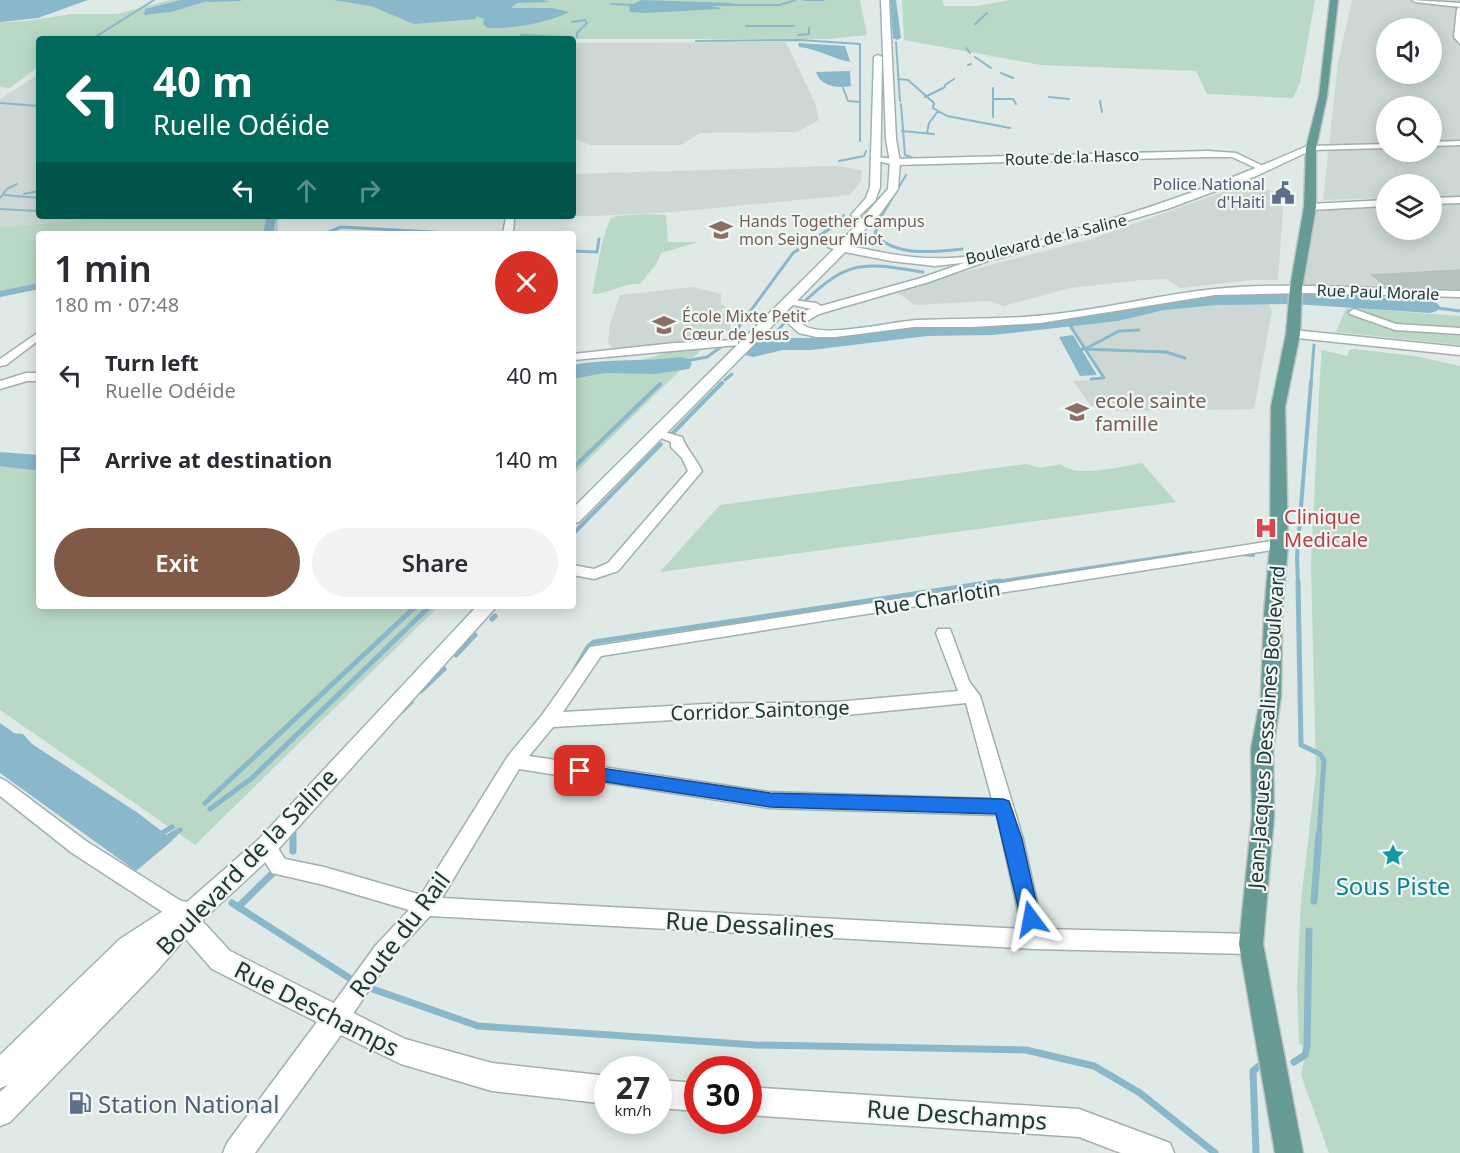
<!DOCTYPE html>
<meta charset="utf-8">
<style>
:root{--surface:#fff;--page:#f2f2f3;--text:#2b2b33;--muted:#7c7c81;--accent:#805a46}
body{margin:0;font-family:"Noto Sans",sans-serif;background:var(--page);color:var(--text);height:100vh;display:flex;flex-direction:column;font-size:22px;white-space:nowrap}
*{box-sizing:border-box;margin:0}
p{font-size:20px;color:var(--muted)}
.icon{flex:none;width:33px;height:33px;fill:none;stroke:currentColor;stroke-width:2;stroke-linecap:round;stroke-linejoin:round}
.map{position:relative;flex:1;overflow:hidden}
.panel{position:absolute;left:36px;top:231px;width:540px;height:378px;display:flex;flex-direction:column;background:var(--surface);border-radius:6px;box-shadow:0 3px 15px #0003}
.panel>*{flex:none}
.guide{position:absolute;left:36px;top:36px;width:540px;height:183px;border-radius:6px;box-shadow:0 3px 15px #0003;background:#00695c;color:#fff;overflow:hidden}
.buttons{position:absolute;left:1376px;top:18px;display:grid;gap:12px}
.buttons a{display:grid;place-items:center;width:66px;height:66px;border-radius:50%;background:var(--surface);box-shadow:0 3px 15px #0003;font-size:30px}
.speed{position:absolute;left:594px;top:1056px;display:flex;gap:12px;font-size:30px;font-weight:700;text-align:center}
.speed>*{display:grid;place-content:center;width:78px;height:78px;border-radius:50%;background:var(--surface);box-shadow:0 3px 15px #0003;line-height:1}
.speed small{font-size:15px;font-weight:400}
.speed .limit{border:9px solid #d22;background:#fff;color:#111}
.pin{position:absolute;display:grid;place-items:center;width:51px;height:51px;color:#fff;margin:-26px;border-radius:12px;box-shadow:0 3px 9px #0006}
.me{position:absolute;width:66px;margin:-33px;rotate:347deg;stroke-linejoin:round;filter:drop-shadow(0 0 4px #0008)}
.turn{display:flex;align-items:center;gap:21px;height:126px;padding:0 18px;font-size:27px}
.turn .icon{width:78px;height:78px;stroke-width:2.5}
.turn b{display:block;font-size:42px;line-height:51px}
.lanes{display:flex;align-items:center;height:57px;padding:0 18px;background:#0003;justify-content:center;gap:30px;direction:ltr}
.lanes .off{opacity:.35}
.round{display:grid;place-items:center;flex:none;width:63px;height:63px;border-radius:32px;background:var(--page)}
.headline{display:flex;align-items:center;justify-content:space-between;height:102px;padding:0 18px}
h1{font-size:36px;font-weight:600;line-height:45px}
.primary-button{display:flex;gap:12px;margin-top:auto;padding:12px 18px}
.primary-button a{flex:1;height:69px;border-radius:36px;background:var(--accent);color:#fff;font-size:24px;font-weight:600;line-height:69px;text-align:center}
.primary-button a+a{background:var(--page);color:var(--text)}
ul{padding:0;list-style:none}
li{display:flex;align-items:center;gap:18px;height:84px;padding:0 18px}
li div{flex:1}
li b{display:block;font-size:22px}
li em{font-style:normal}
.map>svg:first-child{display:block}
.built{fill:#cdd8d5;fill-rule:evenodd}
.green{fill:#b9d9c6}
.water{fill:#8ab8cb}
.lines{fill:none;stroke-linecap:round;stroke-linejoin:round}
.stream-far4{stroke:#8ab8cb;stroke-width:2}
.stream-far3{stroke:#8ab8cb;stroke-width:3}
.stream-far2{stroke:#8ab8cb;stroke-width:4}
.stream-far1{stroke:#8ab8cb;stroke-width:5}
.stream{stroke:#8ab8cb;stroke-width:7}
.canal{fill:#8ab8cb;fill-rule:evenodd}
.river{fill:#8ab8cb;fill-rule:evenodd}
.building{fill:#b4c3bf;stroke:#b2c2bd;stroke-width:1.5}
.minor-casing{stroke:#a2b0ad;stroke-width:3}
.tertiary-casing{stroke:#a2b0ad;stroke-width:3}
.secondary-casing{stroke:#9fb4af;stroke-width:3}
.primary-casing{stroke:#bcc3c2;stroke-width:3}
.minor{fill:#fff;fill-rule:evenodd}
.tertiary{fill:#fff;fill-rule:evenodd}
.secondary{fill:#fff;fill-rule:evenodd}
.primary{fill:#669b95;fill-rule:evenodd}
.route{fill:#1a73e8;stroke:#114b97;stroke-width:1.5}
.labels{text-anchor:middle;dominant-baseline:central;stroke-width:4.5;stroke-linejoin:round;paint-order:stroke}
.far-street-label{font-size:16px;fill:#213734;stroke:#eff6f3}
.far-service-label{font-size:16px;fill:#4e5e75;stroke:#eff6f3;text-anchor:end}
.far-education-label{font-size:16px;fill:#785e54;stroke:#eff6f3;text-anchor:start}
.education-label{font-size:20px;fill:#785e54;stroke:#eff6f3;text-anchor:start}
.health-label{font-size:20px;fill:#be3a42;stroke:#eff6f3;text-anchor:start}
.street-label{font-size:20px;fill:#213734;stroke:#eff6f3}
.near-street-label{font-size:24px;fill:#213734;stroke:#eff6f3}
.near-culture-label{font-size:24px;fill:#0d838f;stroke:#eff6f3}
.near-service-label{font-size:24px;fill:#4e5e75;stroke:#eff6f3;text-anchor:start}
</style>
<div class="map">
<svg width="1460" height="1153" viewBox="0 0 1460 1153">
<rect width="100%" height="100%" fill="#dfe9e6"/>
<path class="built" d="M 1352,0 L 1460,0 L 1460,196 L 1431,197 L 1431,184 L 1386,184 L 1386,198 L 1323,200 L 1338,62 ZM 1386,28 L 1431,28 L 1431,74 L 1386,74 ZM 1386,106 L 1431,106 L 1431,152 L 1386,152 Z
M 786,42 L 815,103 L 819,120 L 797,132 L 700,133 L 681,145 L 590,145 L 573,138 L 573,43 Z
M 39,74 L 39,216 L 140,216 L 0,227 L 0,99 Z
M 836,166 L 862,170 L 861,181 L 850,195 L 674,212 L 594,216 L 564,216 L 573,216 L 573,174 Z
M 1248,183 L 1284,195 L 1278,280 L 1254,280 L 1180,288 L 1166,279 L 1142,280 L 1071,288 L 1003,306 L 989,301 L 915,305 L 893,290 L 1091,239 Z
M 1460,200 L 1460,291 L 1378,291 L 1303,284 L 1316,206 L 1386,203 L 1386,230 L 1431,230 L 1431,201 Z
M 693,287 L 721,294 L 721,303 L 726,307 L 720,310 L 727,316 L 731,329 L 709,341 L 615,350 L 608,343 L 610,324 L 620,295 Z
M 1222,300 L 1268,302 L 1272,311 L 1254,409 L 1118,411 L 1105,405 L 1091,406 L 1073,381 L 1106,380 L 1068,322 L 1164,304 Z"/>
<path class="green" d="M 170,0 L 860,0 L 867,35 L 827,39 L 39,39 L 39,57 L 35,59 L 39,59 L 39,66 L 10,88 L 0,87 L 0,22 L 26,21 L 72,14 L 117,14 Z
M 902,0 L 942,0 L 944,6 L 976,6 L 1010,0 L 1315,0 L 1300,83 L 1293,98 L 1207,94 L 1196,71 L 1041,65 L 904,40 Z
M 646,214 L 666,215 L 668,242 L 698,242 L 661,253 L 657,263 L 640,284 C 621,283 610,294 592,294 L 602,243 L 610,219 L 616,216 Z
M 140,216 L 278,216 L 278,234 L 39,234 L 39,289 L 0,297 L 0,227 Z
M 1353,308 L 1460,316 L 1460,345 L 1336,332 L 1346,309 Z
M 704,347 L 573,475 L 573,370 L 645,359 L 675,350 Z
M 1354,349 L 1415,356 L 1460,366 L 1460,1153 L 1329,1153 L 1301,1075 L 1307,1047 L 1299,1044 L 1297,987 L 1301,901 L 1316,772 L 1311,565 L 1320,374 L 1322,350 L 1347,356 L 1349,350 Z
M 1142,463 L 1176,502 L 660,572 L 720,505 L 1026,464 L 1040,468 L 1061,464 C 1075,479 1123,466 1142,463 Z
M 0,464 L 39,472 L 39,606 L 439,606 L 195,845 L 0,710 Z"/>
<path class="water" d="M 0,0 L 88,0 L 38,18 L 0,22 Z
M 181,0 L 211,0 L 171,12 L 144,15 L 145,9 Z
M 333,0 L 544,0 L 550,2 L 517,3 L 511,8 L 552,8 L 569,12 C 548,23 511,29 488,28 L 483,24 L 484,19 L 476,16 L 476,19 L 414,24 L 371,6 Z
M 642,0 L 735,3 L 711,6 L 722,8 L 719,9 L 646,13 L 630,12 L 629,6 Z
M 798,43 L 845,46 L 850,61 L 853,62 C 835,61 818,48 799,47 Z
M 850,71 L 851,86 C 838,89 820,86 816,72 Z
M 1073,335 L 1097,375 L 1080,376 L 1059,337 Z
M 0,723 L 14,733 L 23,734 L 32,744 L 138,813 L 173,840 L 136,871 L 0,773 Z"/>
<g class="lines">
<path class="stream-far4" d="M 804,0 L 824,0
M 208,1 L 240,0
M 611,4 L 635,5
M 706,5 L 779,5 L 796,0
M 572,22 L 585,20 L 587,23 L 577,33 L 577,37
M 975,24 L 987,13
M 746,26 L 794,26
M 521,35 L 562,37
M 798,35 L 809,34 L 809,28
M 92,39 L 154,0
M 696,41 L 800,40 L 860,44 L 860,141
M 896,42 L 900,101
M 966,48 L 970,53
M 975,57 L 991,68
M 968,65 L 971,64
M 1001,73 L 1013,78
M 898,79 L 908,80 L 934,103 L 933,108 L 947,116 L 1010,128
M 945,85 L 954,79
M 843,88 L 848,101 L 860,102
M 993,88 L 993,117
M 925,97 L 945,87
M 1049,97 L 1069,99
M 993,99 L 1013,99 L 1016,104
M 1100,101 L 1102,112
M 0,103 L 39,106
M 901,104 L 905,155 L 916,159
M 902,131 L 934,134
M 927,133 L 929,123 L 938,111
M 1126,153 L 1147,152
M 839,161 L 864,156 L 866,151
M 24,194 L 39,191
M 4,195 L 39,198
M 0,198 L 7,189 L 17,184
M 0,209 L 39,211
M 882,216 L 906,175
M 835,225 L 844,215
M 878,225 L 881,215"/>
<path class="stream-far3" d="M 878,224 L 875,234 C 894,257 935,252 962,249
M 324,234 L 341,227 L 469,234
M 573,251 L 597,252 L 599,239
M 805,301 C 850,258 865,263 923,272
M 1430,307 L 1460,311
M 1062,321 L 1069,324 L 1104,378 L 1091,379
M 735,332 L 793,253 L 837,224
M 783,344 L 777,331 L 802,304
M 1087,348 L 1119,331 L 1139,330
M 1082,349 L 1166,352 L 1185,358
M 655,367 L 707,357 L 721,347
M 725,380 L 732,374
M 1311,383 L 1314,345"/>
<path class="stream-far2" d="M 717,388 L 722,383
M 708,397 L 715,390
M 672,434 L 706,399
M 573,468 L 660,384
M 573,534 L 661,444
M 1241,554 L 1253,555
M 990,583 L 1191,553
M 1298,583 L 1297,557 L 1311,382"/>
<path class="stream-far1" d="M 1298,581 L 1301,745 L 1320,754 L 1324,760 L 1319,835
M 492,619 L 495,616
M 456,655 L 475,635
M 574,671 L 588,647 L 594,642 L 1000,581
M 421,691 L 444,669
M 402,711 L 411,702
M 205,803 L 416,606
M 210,809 L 252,778 L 430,606
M 293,828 L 293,835
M 159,835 L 172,827
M 172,835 L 180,830"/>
<path class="stream" d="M 293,834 L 293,851
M 159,835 L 161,834
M 165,840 L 174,834
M 1314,901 L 1319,834
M 232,903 L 354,981
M 238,907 L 272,874
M 367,987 L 478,1026 L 756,1045 L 1026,1050 L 1094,1066 L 1140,1093 L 1215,1153
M 1294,1062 L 1305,1055 L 1307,1046 L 1309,931
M 1256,1153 L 1253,1071 L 1264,1062"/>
<path class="canal" d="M 890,0 L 896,0 L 901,38 L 897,40 L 893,38 Z
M 264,216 L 274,216 L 276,219 L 273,234 L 263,234 L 266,219 Z
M 39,283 L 39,289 L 0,297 L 0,291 Z"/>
<path class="river" d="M 1294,292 L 1430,301 L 1437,303 L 1440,307 L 1437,311 L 1430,313 L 1294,304 L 1217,305 L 1164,310 L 1118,321 L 993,335 L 927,336 L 811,350 L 783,350 L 753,357 L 745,355 L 742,350 L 745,345 L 783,338 L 811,338 L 927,324 L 993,323 L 1118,309 L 1164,298 L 1217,293 Z
M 681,357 L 689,359 L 692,364 L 689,369 L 655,374 L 604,373 L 573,379 L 573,365 C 609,358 645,362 681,357 Z
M 0,452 L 39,455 L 39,471 L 0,466 Z"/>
</g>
<path class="building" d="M 1460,270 L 1460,289 L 1386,286 L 1372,275 Z"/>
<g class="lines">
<g class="minor-casing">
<path id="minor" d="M 1412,0 L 1460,3 L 1460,7 L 1415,2 Z
M 1460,7 L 1460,44 L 1454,37 L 1457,9 Z
M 1460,141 L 1460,145 L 1431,146 L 1431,142 Z
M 1386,144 L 1386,148 L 1311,150 L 1307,148 L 1311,146 Z
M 1208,151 L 1236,153 L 1269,169 L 1262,171 L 1232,157 L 1208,157 L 895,165 L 872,160 L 876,157 L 895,159 Z
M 506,217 L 514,219 L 513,234 L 503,234 Z
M 992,253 L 996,254 L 996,258 L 929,282 L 819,314 L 802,324 C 820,340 893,321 918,320 C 967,318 1014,320 1063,313 C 1114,307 1164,294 1215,289 C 1296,281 1379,290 1460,291 L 1460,297 L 1307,293 L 1215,295 L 1040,323 L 972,327 L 914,327 L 835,337 L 816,337 L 799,333 L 789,324 L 805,311 L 811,309 L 785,303 L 785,299 L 816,303 L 821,306 L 921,278 Z
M 1354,309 L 1396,324 L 1460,328 L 1460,334 L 1395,330 L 1350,314 L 1349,312 Z
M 39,332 L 39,340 L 6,365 L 0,366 L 0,359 Z
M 734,340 L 738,341 L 738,345 L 573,360 L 573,354 L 674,343 Z
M 26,373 L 39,373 L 39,381 L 27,381 L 0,389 L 0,381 Z
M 657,430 L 682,437 C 686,449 696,458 702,471 L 618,571 L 594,579 L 573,575 L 573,565 L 594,569 L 608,563 L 688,471 L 682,458 L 671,447 L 671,442 L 651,434 Z
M 1279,540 L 1284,542 L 1286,545 L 1284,548 L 601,656 L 563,712 L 707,704 L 836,702 L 958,691 L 936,633 L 938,629 L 950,629 L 969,681 L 980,696 L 1023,839 L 1043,929 L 1251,934 L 1258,937 L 1261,944 L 1258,951 L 1251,954 L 1035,949 L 430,916 L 390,959 L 344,1027 L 336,1030 L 328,1027 L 325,1019 L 328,1011 L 376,945 L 409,910 L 324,885 L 272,873 L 256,847 L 259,841 C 274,836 278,849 285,859 L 324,867 L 421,895 L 508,756 L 542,715 L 590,647 ZM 966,703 L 992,799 L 769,792 L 529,756 L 553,727 L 707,718 L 836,716 ZM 519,769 L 769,808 L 997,815 L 1022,929 L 442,898 Z
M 0,778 L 6,781 L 86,841 L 189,906 L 192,913 L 189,920 L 182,922 L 175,920 L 72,853 L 0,796 Z"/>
</g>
<g class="tertiary-casing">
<path id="tertiary" d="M 1460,197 L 1460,203 L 1431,204 L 1431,198 Z
M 1386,200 L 1386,206 L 1310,210 L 1304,207 L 1310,204 Z
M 1293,330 L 1460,347 L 1460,355 L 1288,337 L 1288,331 Z
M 182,902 L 191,905 L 194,912 L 230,951 L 405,1039 L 492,1063 L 608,1076 L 608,1104 L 492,1091 L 401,1064 L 341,1035 L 255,1153 L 223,1153 L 227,1143 L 317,1022 L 212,969 L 176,928 L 170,913 L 173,905 Z
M 658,1080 L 698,1083 L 698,1111 L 658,1108 Z
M 748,1087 L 1079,1109 L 1170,1143 L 1174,1153 L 1121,1153 L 1079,1137 L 748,1115 Z"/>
</g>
<g class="secondary-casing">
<path id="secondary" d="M 881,0 L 889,0 L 896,139 L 900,162 L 898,189 L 880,214 L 850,246 C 883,253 916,260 950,258 C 992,256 1031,243 1071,231 C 1152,208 1231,180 1307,146 L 1316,148 L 1256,176 L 1167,209 L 996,259 L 935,266 L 891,261 L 845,252 L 579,522 L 573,523 L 573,508 L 834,249 L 828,247 L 828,243 L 840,243 L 888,189 L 890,162 L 886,139 Z
M 878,55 L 882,57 L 880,187 L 875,201 L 857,218 L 851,215 L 866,198 L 870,187 L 874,57 Z
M 477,606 L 497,606 L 274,854 L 194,928 L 156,972 L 10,1122 L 0,1126 L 0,1092 L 8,1085 L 0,1088 L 0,1055 L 120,939 L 174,904 L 183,901 L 187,902 L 258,840 Z"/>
</g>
<g class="primary-casing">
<path id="primary" d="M 1330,0 L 1338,0 L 1327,96 L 1316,148 L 1316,207 L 1302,288 L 1300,334 L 1285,407 L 1288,545 L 1282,614 L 1281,696 L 1273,749 L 1274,816 L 1263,944 L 1303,1153 L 1275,1153 L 1239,944 L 1252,816 L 1251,749 L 1261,696 L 1264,614 L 1270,545 L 1271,407 L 1286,334 L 1290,288 L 1304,207 L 1306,148 L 1319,96 Z"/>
</g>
<use href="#minor" class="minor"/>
<use href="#tertiary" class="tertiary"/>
<use href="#secondary" class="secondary"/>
<use href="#primary" class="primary"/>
</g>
<path class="route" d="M 580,765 L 770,793 L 1003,799 L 1009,801 L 1011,807 L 1022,839 L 1040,919 L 1037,925 L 1031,927 L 1024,925 L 1021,919 L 996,814 L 770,807 L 580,778 L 574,776 L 571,771 L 574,767 Z"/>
<defs>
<g id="civic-bare" transform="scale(1.8)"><path d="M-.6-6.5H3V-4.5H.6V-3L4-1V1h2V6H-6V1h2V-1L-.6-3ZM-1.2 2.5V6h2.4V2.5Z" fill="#5c6f8a" stroke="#eff6f3" stroke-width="2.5" paint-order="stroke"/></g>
<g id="school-bare" transform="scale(1.8)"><path d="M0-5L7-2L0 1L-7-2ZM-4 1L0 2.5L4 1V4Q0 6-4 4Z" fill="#8d6e63" stroke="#eff6f3" stroke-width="2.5" paint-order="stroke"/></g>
<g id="hospital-bare" transform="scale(1.8)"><path d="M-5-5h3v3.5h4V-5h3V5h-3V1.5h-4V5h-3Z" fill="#e0444e" stroke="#eff6f3" stroke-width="2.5" paint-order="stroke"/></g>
<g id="sight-bare" transform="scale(1.8)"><path d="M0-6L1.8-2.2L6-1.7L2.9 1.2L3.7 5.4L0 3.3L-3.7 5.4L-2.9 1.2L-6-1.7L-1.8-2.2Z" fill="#0f9aa8" stroke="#eff6f3" stroke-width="2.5" paint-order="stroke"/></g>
<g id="fuel-bare" transform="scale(1.8)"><path d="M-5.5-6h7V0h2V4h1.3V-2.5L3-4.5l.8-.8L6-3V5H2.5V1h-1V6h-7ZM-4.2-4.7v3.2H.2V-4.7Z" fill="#5c6f8a" stroke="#eff6f3" stroke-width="2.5" paint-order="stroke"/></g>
</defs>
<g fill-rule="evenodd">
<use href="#civic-bare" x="1283" y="193"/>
<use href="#school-bare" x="721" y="230"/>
<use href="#school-bare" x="664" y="325"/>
<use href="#school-bare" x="1077" y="412"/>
<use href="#hospital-bare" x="1266" y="528"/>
<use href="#sight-bare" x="1393" y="855"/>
<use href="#fuel-bare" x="80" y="1103"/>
</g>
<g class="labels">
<g class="far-street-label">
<text transform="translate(1072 157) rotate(-2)">Route de la Hasco</text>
<text transform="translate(1046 239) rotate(-14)">Boulevard de la Saline</text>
<text transform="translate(1378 292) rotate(2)">Rue Paul Morale</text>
</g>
<g class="far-service-label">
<text x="1265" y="184">Police National<tspan x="1265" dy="18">d'Haiti</tspan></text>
</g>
<g class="far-education-label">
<text x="739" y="221">Hands Together Campus<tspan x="739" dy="18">mon Seigneur Miot</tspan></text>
<text x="682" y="316">École Mixte Petit<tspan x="682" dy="18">Cœur de Jesus</tspan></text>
</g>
<g class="education-label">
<text x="1095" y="400">ecole sainte<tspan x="1095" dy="23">famille</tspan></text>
</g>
<g class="health-label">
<text x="1284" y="516">Clinique<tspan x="1284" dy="23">Medicale</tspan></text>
</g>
<g class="street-label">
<text transform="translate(937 598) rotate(-9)">Rue Charlotin</text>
<text transform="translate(760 710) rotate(-2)">Corridor Saintonge</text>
<text transform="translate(1266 727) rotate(-86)">Jean-Jacques Dessalines Boulevard</text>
</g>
<g class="near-street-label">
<text transform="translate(246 861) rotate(-46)">Boulevard de la Saline</text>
<text transform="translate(750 924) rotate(3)">Rue Dessalines</text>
<text transform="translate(399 934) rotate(-53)">Route du Rail</text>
<text transform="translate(317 1008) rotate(27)">Rue Deschamps</text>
<text transform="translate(957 1114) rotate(4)">Rue Deschamps</text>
</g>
<g class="near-culture-label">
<text x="1393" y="885">Sous Piste</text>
</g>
<g class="near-service-label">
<text x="98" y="1103">Station National</text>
</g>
</g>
</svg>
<div class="buttons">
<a><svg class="icon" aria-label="sound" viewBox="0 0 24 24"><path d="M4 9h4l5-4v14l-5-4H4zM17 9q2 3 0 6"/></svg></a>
<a><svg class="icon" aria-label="search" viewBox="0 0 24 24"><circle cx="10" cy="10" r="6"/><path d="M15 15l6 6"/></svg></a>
<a><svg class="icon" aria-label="layers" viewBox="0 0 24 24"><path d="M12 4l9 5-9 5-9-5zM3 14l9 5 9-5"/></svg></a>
</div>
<div class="speed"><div>27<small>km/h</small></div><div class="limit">30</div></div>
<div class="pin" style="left:580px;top:771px;background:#d93025"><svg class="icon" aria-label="arrive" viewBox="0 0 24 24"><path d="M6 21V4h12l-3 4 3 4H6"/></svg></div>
<svg class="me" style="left:1031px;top:919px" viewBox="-20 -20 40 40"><path d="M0-17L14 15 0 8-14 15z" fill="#1a73e8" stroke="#fff" stroke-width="4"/></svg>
<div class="guide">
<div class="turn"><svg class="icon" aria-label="left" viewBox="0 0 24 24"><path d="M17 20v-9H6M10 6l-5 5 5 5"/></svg><div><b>40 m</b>Ruelle Odéide</div></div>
<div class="lanes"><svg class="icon" aria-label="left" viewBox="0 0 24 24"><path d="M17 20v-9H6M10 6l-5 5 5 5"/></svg><svg class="icon off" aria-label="ahead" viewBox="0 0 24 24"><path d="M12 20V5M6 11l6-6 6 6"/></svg><svg class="icon off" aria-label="right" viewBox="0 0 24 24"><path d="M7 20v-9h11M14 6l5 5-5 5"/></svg></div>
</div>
<section class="panel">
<div class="headline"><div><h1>1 min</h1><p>180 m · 07:48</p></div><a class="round" style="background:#d93025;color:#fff"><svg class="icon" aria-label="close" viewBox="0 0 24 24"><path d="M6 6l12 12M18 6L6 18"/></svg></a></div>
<ul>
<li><svg class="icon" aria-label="left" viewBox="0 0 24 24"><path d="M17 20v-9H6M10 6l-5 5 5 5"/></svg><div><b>Turn left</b><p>Ruelle Odéide</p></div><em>40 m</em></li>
<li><svg class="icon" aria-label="arrive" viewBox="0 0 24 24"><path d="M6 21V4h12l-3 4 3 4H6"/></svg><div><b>Arrive at destination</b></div><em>140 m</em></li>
</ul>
<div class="primary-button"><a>Exit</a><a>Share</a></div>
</section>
</div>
